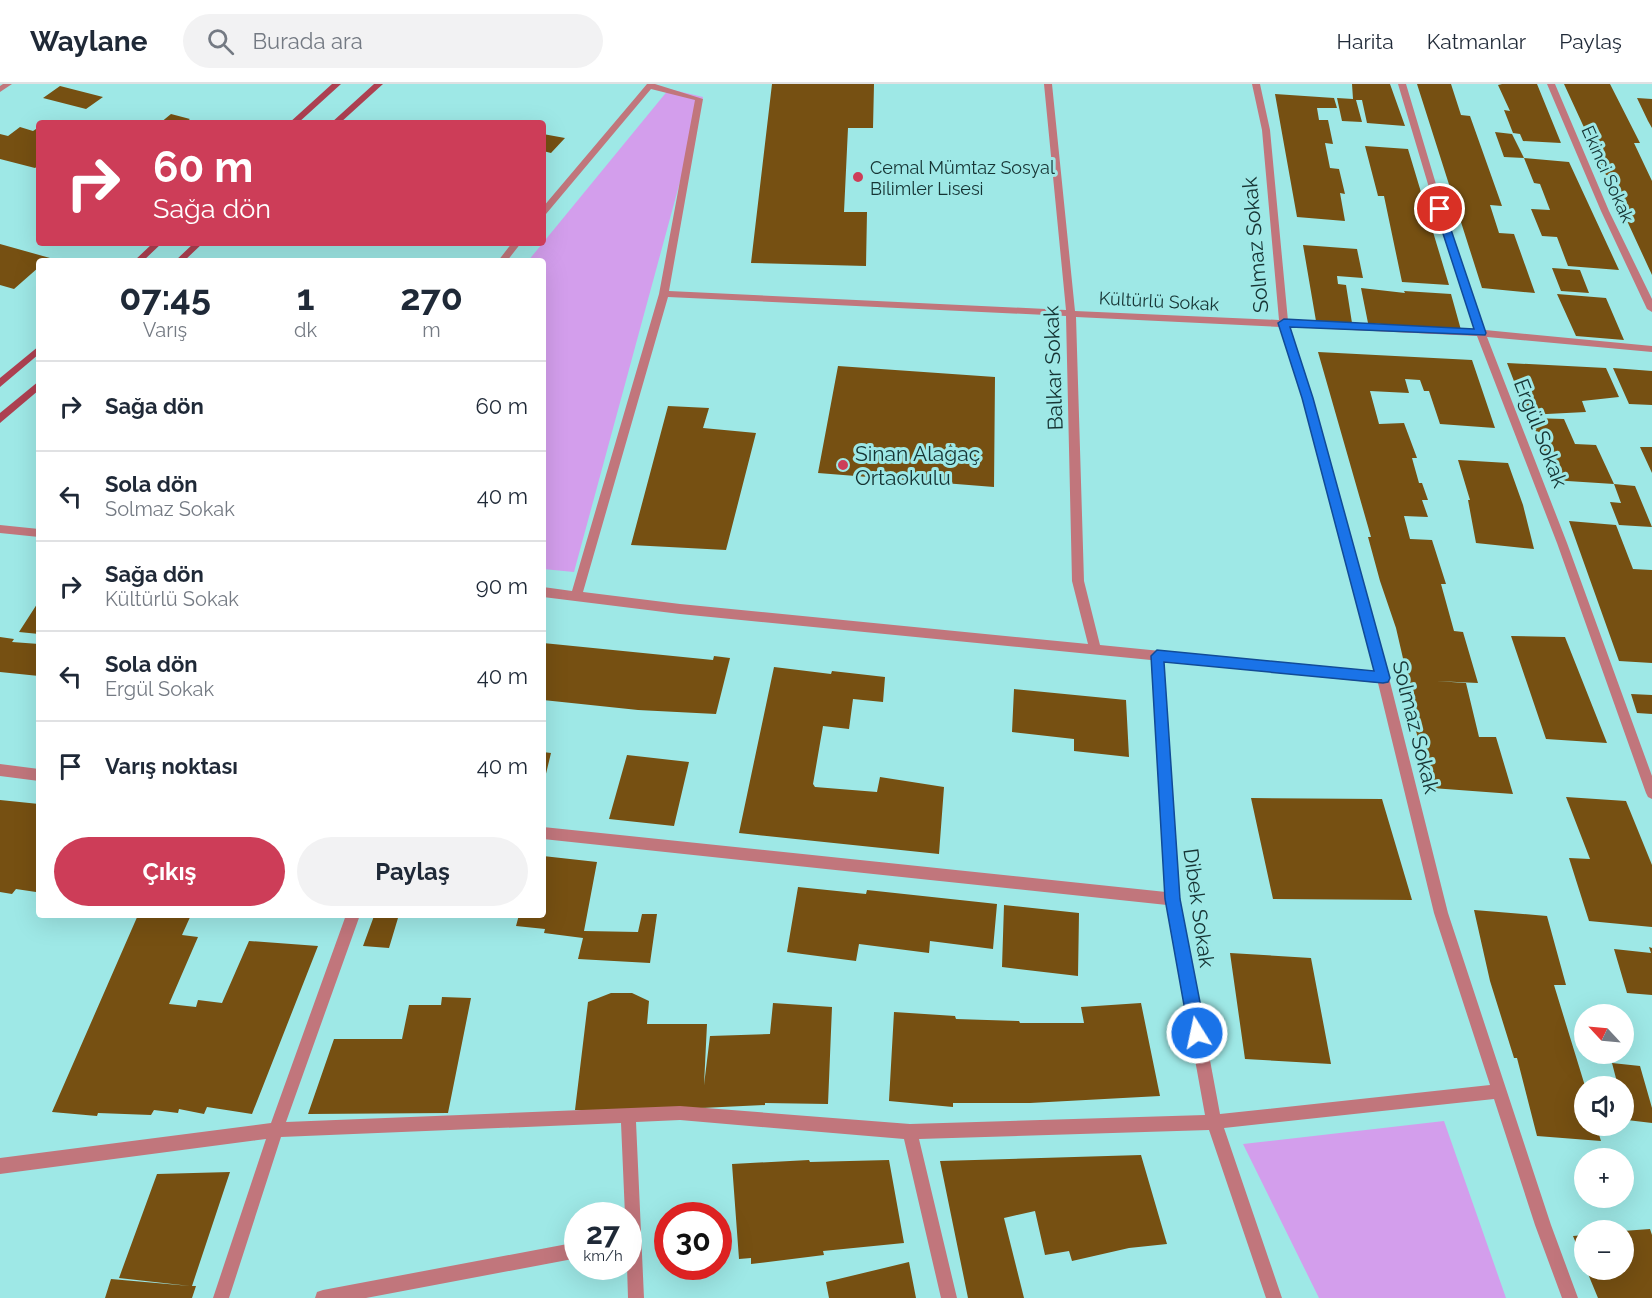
<!DOCTYPE html>
<html lang="tr">
<meta charset="utf-8">
<style>
:root{--surface:#fff;--page:#f2f2f3;--text:#1f2937;--muted:#747a83;--line:#e0e1e3;--accent:#cd3d58}
body{margin:0;font-family:Raleway,sans-serif;background:var(--page);color:var(--text);height:100vh;display:flex;flex-direction:column;font-size:22px;white-space:nowrap}
*{box-sizing:border-box;margin:0}
p{font-size:20px;color:var(--muted)}
.icon{flex:none;width:33px;height:33px;fill:none;stroke:currentColor;stroke-width:2;stroke-linecap:round;stroke-linejoin:round}
.map{position:relative;flex:1;overflow:hidden}
.side{position:absolute;left:36px;top:174px;width:510px;height:660px;display:flex;flex-direction:column;background:var(--surface);border-radius:6px;box-shadow:0 6px 24px #0002}
.side>*{flex:none}
.hud{position:absolute;left:36px;top:36px;width:510px;height:126px;border-radius:6px;box-shadow:0 6px 24px #0002;background:#cd3d58;color:#fff;overflow:hidden}
.needle{width:39px;rotate:296deg}
.buttons{position:absolute;left:1574px;top:920px;display:grid;gap:12px}
.buttons a{display:grid;place-items:center;width:60px;height:60px;border-radius:50%;background:var(--surface);box-shadow:0 6px 24px #0002;font-size:30px}
.speed{position:absolute;left:564px;top:1118px;display:flex;gap:12px;font-size:30px;font-weight:700;text-align:center}
.speed>*{display:grid;place-content:center;width:78px;height:78px;border-radius:50%;background:var(--surface);box-shadow:0 6px 24px #0002;line-height:1}
.speed small{font-size:15px;font-weight:400}
.speed .limit{border:9px solid #d22;background:#fff;color:#111}
.pin{position:absolute;display:grid;place-items:center;width:51px;height:51px;color:#fff;margin:-26px;border:3px solid #fff;border-radius:50%;box-shadow:0 2px 6px #0007}
.me{position:absolute;width:66px;margin:-33px;rotate:350deg;stroke-linejoin:round;filter:drop-shadow(0 0 4px #0008)}
.turn{display:flex;align-items:center;gap:21px;height:126px;padding:0 18px;font-size:27px}
.turn .icon{width:78px;height:78px;stroke-width:2.5}
.turn b{display:block;font-size:42px;line-height:51px}
.eta{display:flex;justify-content:space-evenly;align-items:center;height:102px;text-align:center}
.eta b{font-size:36px;font-weight:700;line-height:42px}
.cta{display:flex;gap:12px;margin-top:auto;padding:12px 18px}
.cta a{flex:1;height:69px;border-radius:36px;background:var(--accent);color:#fff;font-size:24px;font-weight:700;line-height:69px;text-align:center}
.cta a+a{background:var(--page);color:var(--text)}
ul{padding:0;list-style:none}
li{display:flex;align-items:center;gap:18px;height:90px;padding:0 18px;border-top:2px solid var(--line)}
li div{flex:1}
li b{display:block;font-size:22px}
li em{font-style:normal}
header{display:flex;align-items:center;gap:36px;box-sizing:border-box;height:84px;padding:0 30px;background:var(--surface);border-bottom:2px solid var(--line)}
header strong{font-size:28px}
nav{display:flex;gap:33px;margin-inline-start:auto;font-size:21px}
.search{width:420px;height:54px;background:var(--page);display:flex;align-items:center;gap:15px;box-sizing:border-box;padding:0 21px;border-radius:33px;color:var(--muted);font-size:22px}
.map>svg:first-child{display:block}
.green{fill:#d39eec}
.building{fill:#765012}
.lines{fill:none;stroke-linecap:round;stroke-linejoin:round}
.minor{fill:#c1767c;fill-rule:evenodd}
.secondary{fill:#ad4051;fill-rule:evenodd}
.route{fill:#1a73e8;stroke:#114b97;stroke-width:1.5}
.poi-dot{fill:#cd3d58;stroke:#9ee8e6;stroke-width:2}
.labels{text-anchor:middle;dominant-baseline:central;stroke-width:6;stroke-linejoin:round;paint-order:stroke}
.far-poi-label{font-size:18px;fill:#163434;stroke:#9ee8e6;text-anchor:start}
.far-street-label{font-size:18px;fill:#163434;stroke:#9ee8e6}
.street-label{font-size:21px;fill:#163434;stroke:#9ee8e6}
.poi-label{font-size:21px;fill:#163434;stroke:#9ee8e6;text-anchor:start}
</style>
<header>
<strong>Waylane</strong>
<div class="search"><svg class="icon" aria-label="search" viewBox="0 0 24 24"><circle cx="10" cy="10" r="6"/><path d="M15 15l6 6"/></svg>Burada ara</div>
<nav><a>Harita</a><a>Katmanlar</a><a>Paylaş</a></nav>
</header>
<div class="map">
<svg width="1652" height="1214" viewBox="0 0 1652 1214">
<rect width="100%" height="100%" fill="#9ee8e6"/>
<path class="green" d="M 669,5 L 703,13 L 574,488 L 543,485 L 543,177 L 528,177 Z
M 1444,1037 L 1506,1214 L 1319,1214 L 1243,1060 Z"/>
<path class="building" d="M 772,0 L 874,0 L 873,44 L 848,44 L 844,128 L 867,128 L 866,182 L 751,179 Z
M 1352,0 L 1390,0 L 1405,42 L 1367,39 L 1362,16 L 1356,16 L 1362,38 L 1342,37 L 1337,14 L 1353,15 Z
M 1417,0 L 1451,0 L 1461,31 L 1470,32 L 1502,122 L 1490,121 L 1499,149 L 1514,150 L 1535,209 L 1482,204 Z
M 1502,0 L 1537,0 L 1561,59 L 1523,57 L 1520,50 L 1513,49 L 1504,26 L 1510,27 L 1498,1 Z
M 1564,0 L 1610,0 L 1640,59 L 1634,59 L 1652,97 L 1652,191 Z
M 60,2 L 103,13 L 86,25 L 43,14 Z
M 1275,10 L 1334,14 L 1337,24 L 1317,24 L 1319,36 L 1328,36 L 1333,60 L 1325,59 L 1330,84 L 1339,85 L 1345,110 L 1340,109 L 1345,137 L 1297,133 Z
M 1637,14 L 1652,15 L 1652,44 L 1648,37 Z
M 171,30 L 190,35 L 185,39 L 160,39 Z
M 20,43 L 33,47 L 39,43 L 39,81 L 35,84 L 0,75 L 0,50 L 8,52 Z
M 1495,48 L 1512,50 L 1524,74 L 1569,78 L 1619,186 L 1568,182 L 1557,153 L 1542,152 L 1531,125 L 1550,126 L 1540,100 L 1534,99 L 1524,74 L 1504,73 Z
M 543,50 L 565,54 L 551,69 L 543,67 Z
M 1365,62 L 1408,65 L 1449,201 L 1402,198 L 1384,112 L 1378,112 Z
M 0,160 L 50,174 L 46,177 L 39,177 L 39,183 L 14,205 L 0,201 Z
M 1303,161 L 1357,165 L 1363,194 L 1337,192 L 1338,200 L 1346,201 L 1352,239 L 1316,237 Z
M 1552,184 L 1580,186 L 1589,209 L 1561,207 Z
M 1361,204 L 1405,209 L 1404,207 L 1451,210 L 1461,246 L 1368,239 Z
M 1557,210 L 1606,214 L 1624,256 L 1576,252 Z
M 1318,268 L 1472,276 L 1495,344 L 1440,340 L 1429,307 L 1424,307 L 1420,296 L 1405,295 L 1409,309 L 1370,307 L 1379,340 L 1404,339 L 1417,374 L 1412,374 L 1419,399 L 1422,399 L 1428,416 L 1422,416 L 1428,433 L 1404,432 L 1410,455 L 1432,456 L 1446,500 L 1441,500 L 1454,547 L 1463,548 L 1478,599 L 1436,597 L 1466,599 L 1479,653 L 1496,653 L 1513,710 L 1432,704 L 1416,647 L 1420,648 L 1396,544 L 1380,497 L 1368,453 L 1371,453 Z
M 1507,279 L 1606,284 L 1619,313 L 1582,317 L 1586,328 L 1527,331 Z
M 838,282 L 995,293 L 994,403 L 818,389 Z
M 1613,284 L 1652,287 L 1652,321 L 1629,320 Z
M 668,322 L 709,324 L 703,344 L 756,349 L 726,466 L 631,461 Z
M 1531,334 L 1564,335 L 1575,360 L 1596,361 L 1614,400 L 1635,402 L 1652,443 L 1619,441 L 1610,418 L 1621,419 L 1614,400 L 1552,396 Z
M 1640,363 L 1652,363 L 1652,389 Z
M 1458,376 L 1508,379 L 1523,421 L 1534,465 L 1476,459 L 1468,416 L 1470,416 Z
M 1569,437 L 1616,441 L 1633,485 L 1652,486 L 1652,579 L 1619,577 Z
M 39,517 L 39,550 L 19,548 Z
M 1511,552 L 1565,553 L 1607,659 L 1546,655 Z
M 0,553 L 14,555 L 12,558 L 39,560 L 39,592 L 0,588 Z
M 543,559 L 713,576 L 714,572 L 730,574 L 716,630 L 638,626 L 543,616 Z
M 774,583 L 831,590 L 832,587 L 885,593 L 883,618 L 853,615 L 849,645 L 823,642 L 813,700 L 815,703 L 877,708 L 880,693 L 944,703 L 939,770 L 739,749 Z
M 1014,605 L 1126,616 L 1129,673 L 1074,667 L 1074,655 L 1012,648 Z
M 1631,610 L 1652,611 L 1652,630 L 1637,629 Z
M 543,668 L 551,669 L 544,698 L 543,698 Z
M 627,671 L 689,678 L 674,742 L 609,735 Z
M 1566,713 L 1626,717 L 1652,781 L 1652,843 L 1589,837 L 1569,774 L 1590,775 Z
M 1251,714 L 1382,715 L 1412,816 L 1273,815 Z
M 0,716 L 39,720 L 39,802 L 36,808 L 16,805 L 12,810 L 0,808 Z
M 543,772 L 597,778 L 584,847 L 638,848 L 642,830 L 657,830 L 650,879 L 578,875 L 583,854 L 544,849 L 545,845 L 516,842 L 519,831 L 543,831 Z
M 798,803 L 866,810 L 867,806 L 997,820 L 993,865 L 930,857 L 929,869 L 859,860 L 856,877 L 787,868 Z
M 1004,821 L 1079,829 L 1078,892 L 1002,883 Z
M 1474,826 L 1547,832 L 1566,901 L 1554,901 L 1585,1002 L 1584,1041 L 1596,1041 L 1601,1057 L 1537,1052 L 1517,974 L 1514,974 L 1490,897 Z
M 138,831 L 191,831 L 182,851 L 198,853 L 169,920 L 196,923 L 198,916 L 222,919 L 249,857 L 318,862 L 252,1030 L 207,1023 L 204,1030 L 179,1025 L 178,1029 L 154,1026 L 151,1031 L 98,1029 L 97,1032 L 52,1028 Z
M 374,832 L 398,834 L 389,864 L 363,862 Z
M 1649,863 L 1652,864 L 1652,911 L 1627,909 L 1614,865 L 1651,869 Z
M 1230,869 L 1311,874 L 1331,980 L 1245,975 Z
M 611,909 L 632,909 L 649,917 L 647,940 L 707,940 L 704,1001 L 710,952 L 770,950 L 773,919 L 832,923 L 828,1020 L 765,1019 L 765,1021 L 638,1027 L 575,1026 L 588,918 Z
M 442,913 L 471,914 L 448,1029 L 308,1030 L 334,955 L 402,955 L 409,921 L 441,921 Z
M 1141,919 L 1160,1012 L 1030,1019 L 953,1019 L 953,1023 L 889,1017 L 894,928 L 955,932 L 956,935 L 1019,937 L 1020,939 L 1084,939 L 1081,923 Z
M 1612,979 L 1640,982 L 1652,1024 L 1652,1039 L 1627,1036 L 1623,1022 L 1623,1002 L 1618,1002 Z
M 1141,1071 L 1167,1160 L 1129,1164 L 1072,1177 L 1069,1167 L 1045,1171 L 1035,1127 L 1004,1134 L 1024,1214 L 968,1214 L 940,1077 Z
M 809,1076 L 810,1078 L 889,1076 L 904,1159 L 823,1167 L 824,1171 L 751,1180 L 751,1174 L 739,1175 L 732,1080 Z
M 230,1088 L 192,1202 L 196,1202 L 192,1214 L 105,1214 L 111,1195 L 190,1202 L 119,1194 L 157,1090 Z
M 1650,1145 L 1652,1151 L 1652,1214 L 1598,1214 L 1586,1185 L 1623,1185 L 1623,1147 Z
M 1584,1151 L 1584,1179 L 1573,1152 Z
M 909,1178 L 916,1214 L 829,1214 L 826,1198 Z"/>
<g class="lines">
<path class="minor" d="M 3,0 L 12,0 L 0,8 L 0,2 Z
M 647,0 L 655,0 L 703,15 L 669,207 L 1066,226 L 1044,0 L 1052,0 L 1075,227 L 1279,236 L 1262,46 L 1252,0 L 1260,0 L 1270,46 L 1288,237 L 1475,246 L 1442,147 L 1398,0 L 1406,0 L 1450,147 L 1485,246 L 1652,262 L 1652,268 L 1487,253 L 1567,459 L 1652,692 L 1652,715 L 1648,713 L 1646,709 L 1557,459 L 1477,252 L 1290,243 L 1312,314 L 1389,594 L 1448,829 L 1551,1141 L 1578,1214 L 1562,1214 L 1535,1141 L 1494,1015 L 1224,1044 L 1282,1214 L 1266,1214 L 1209,1046 L 919,1055 L 957,1214 L 941,1214 L 904,1055 L 680,1036 L 636,1038 L 644,1214 L 628,1214 L 627,1182 L 628,1182 L 628,1131 L 625,1131 L 621,1039 L 281,1053 L 229,1214 L 213,1214 L 266,1055 L 0,1090 L 0,1074 L 271,1039 L 346,831 L 360,831 L 286,1038 L 680,1022 L 910,1040 L 1205,1031 L 1167,821 L 543,755 L 543,743 L 1166,808 L 1151,576 L 680,530 L 543,513 L 543,503 L 572,507 L 659,210 L 695,16 L 651,5 L 546,130 L 543,131 L 543,123 ZM 668,213 L 1066,232 L 1072,497 L 1088,560 L 680,520 L 583,508 ZM 1076,233 L 1280,243 L 1302,314 L 1375,588 L 1100,561 L 1084,497 ZM 1163,577 L 1378,599 L 1434,829 L 1490,1001 L 1220,1030 L 1180,815 Z
M 1547,0 L 1555,0 L 1609,127 L 1652,215 L 1652,228 L 1647,225 L 1601,127 Z
M 512,159 L 521,159 L 507,177 L 498,177 Z
M 0,441 L 39,445 L 39,453 L 0,449 Z
M 0,680 L 39,685 L 39,697 L 0,692 Z
M 578,1158 L 578,1174 L 366,1214 L 315,1214 L 317,1208 L 323,1206 Z"/>
<path class="secondary" d="M 332,0 L 341,0 L 298,39 L 289,39 Z
M 374,0 L 383,0 L 340,39 L 331,39 Z
M 153,159 L 162,159 L 143,177 L 134,177 Z
M 194,159 L 203,159 L 184,177 L 175,177 Z
M 39,262 L 39,270 L 0,303 L 0,294 Z
M 39,297 L 39,306 L 0,339 L 0,329 Z"/>
</g>
<path class="route" d="M 1440,122 L 1444,125 L 1486,249 L 1485,251 L 1290,243 L 1313,314 L 1390,594 L 1388,598 L 1383,599 L 1164,578 L 1180,815 L 1206,949 L 1203,955 L 1197,957 L 1192,955 L 1189,949 L 1165,815 L 1151,572 L 1157,566 L 1374,587 L 1302,314 L 1278,239 L 1284,235 L 1474,245 L 1435,125 Z"/>
<g class="poi-dot">
<circle cx="858" cy="93" r="6"/>
<circle cx="843" cy="381" r="6"/>
</g>
<g class="labels">
<g class="far-poi-label">
<text x="870" y="83">Cemal Mümtaz Sosyal<tspan x="870" dy="21">Bilimler Lisesi</tspan></text>
</g>
<g class="far-street-label">
<text transform="translate(1608 90) rotate(66)">Ekinci Sokak</text>
<text transform="translate(1159 217) rotate(3)">Kültürlü Sokak</text>
</g>
<g class="street-label">
<text transform="translate(1255 161) rotate(-95)">Solmaz Sokak</text>
<text transform="translate(1053 284) rotate(-92)">Balkar Sokak</text>
<text transform="translate(1541 349) rotate(69)">Ergül Sokak</text>
<text transform="translate(1416 643) rotate(76)">Solmaz Sokak</text>
<text transform="translate(1199 824) rotate(82)">Dibek Sokak</text>
</g>
<g class="poi-label">
<text x="855" y="369">Sinan Alağaç<tspan x="855" dy="24">Ortaokulu</tspan></text>
</g>
</g>
</svg>
<div class="buttons">
<a><svg class="needle" viewBox="-14 -14 28 28"><path d="M0-13l5 13h-10z" fill="#e53935"/><path d="M0 13l5-13h-10z" fill="#747a83"/></svg></a>
<a><svg class="icon" aria-label="sound" viewBox="0 0 24 24"><path d="M4 9h4l5-4v14l-5-4H4zM17 9q2 3 0 6"/></svg></a>
<a>+</a>
<a>−</a>
</div>
<div class="speed"><div>27<small>km/h</small></div><div class="limit">30</div></div>
<div class="pin" style="left:1440px;top:125px;background:#d93025"><svg class="icon" aria-label="arrive" viewBox="0 0 24 24"><path d="M6 21V4h12l-3 4 3 4H6"/></svg></div>
<svg class="me" style="left:1197px;top:949px" viewBox="-20 -20 40 40"><circle r="17" fill="#1a73e8" stroke="#fff" stroke-width="3"/><path d="M0-11L8 9 0 5-8 9z" fill="#fff"/></svg>
<div class="hud">
<div class="turn"><svg class="icon" aria-label="right" viewBox="0 0 24 24"><path d="M7 20v-9h11M14 6l5 5-5 5"/></svg><div><b>60 m</b>Sağa dön</div></div>
</div>
<section class="side">
<div class="eta">
<div><b>07:45</b><p>Varış</p></div>
<div><b>1</b><p>dk</p></div>
<div><b>270</b><p>m</p></div>
</div>
<ul>
<li><svg class="icon" aria-label="right" viewBox="0 0 24 24"><path d="M7 20v-9h11M14 6l5 5-5 5"/></svg><div><b>Sağa dön</b></div><em>60 m</em></li>
<li><svg class="icon" aria-label="left" viewBox="0 0 24 24"><path d="M17 20v-9H6M10 6l-5 5 5 5"/></svg><div><b>Sola dön</b><p>Solmaz Sokak</p></div><em>40 m</em></li>
<li><svg class="icon" aria-label="right" viewBox="0 0 24 24"><path d="M7 20v-9h11M14 6l5 5-5 5"/></svg><div><b>Sağa dön</b><p>Kültürlü Sokak</p></div><em>90 m</em></li>
<li><svg class="icon" aria-label="left" viewBox="0 0 24 24"><path d="M17 20v-9H6M10 6l-5 5 5 5"/></svg><div><b>Sola dön</b><p>Ergül Sokak</p></div><em>40 m</em></li>
<li><svg class="icon" aria-label="arrive" viewBox="0 0 24 24"><path d="M6 21V4h12l-3 4 3 4H6"/></svg><div><b>Varış noktası</b></div><em>40 m</em></li>
</ul>
<div class="cta"><a>Çıkış</a><a>Paylaş</a></div>
</section>
</div>
